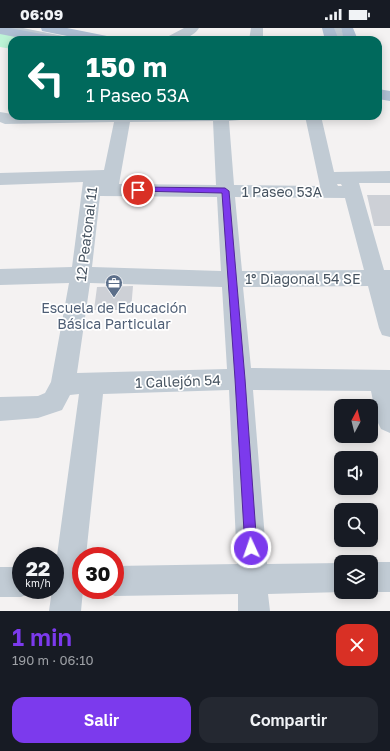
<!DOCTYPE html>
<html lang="es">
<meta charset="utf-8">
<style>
:root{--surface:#171b24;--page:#242831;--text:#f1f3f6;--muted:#9ea1a6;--accent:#7c3aed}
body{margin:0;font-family:"Golos Text",sans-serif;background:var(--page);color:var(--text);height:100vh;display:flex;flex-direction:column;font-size:15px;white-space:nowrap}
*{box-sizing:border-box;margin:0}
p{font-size:13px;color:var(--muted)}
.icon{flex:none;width:22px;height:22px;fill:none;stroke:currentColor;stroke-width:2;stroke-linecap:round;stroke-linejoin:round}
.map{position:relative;height:583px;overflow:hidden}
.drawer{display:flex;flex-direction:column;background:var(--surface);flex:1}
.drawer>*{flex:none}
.top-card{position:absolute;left:8px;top:8px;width:374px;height:84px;border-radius:12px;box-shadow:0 2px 10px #0003;background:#00695c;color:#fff;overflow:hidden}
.needle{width:26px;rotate:7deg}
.fabs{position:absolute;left:334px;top:371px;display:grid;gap:8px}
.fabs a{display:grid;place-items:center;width:44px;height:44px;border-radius:8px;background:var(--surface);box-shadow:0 2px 10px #0003;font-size:20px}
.speed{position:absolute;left:12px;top:519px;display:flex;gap:8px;font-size:20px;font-weight:700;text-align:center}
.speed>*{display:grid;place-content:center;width:52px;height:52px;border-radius:50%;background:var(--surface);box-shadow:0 2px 10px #0003;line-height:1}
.speed small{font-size:10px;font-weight:400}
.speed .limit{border:6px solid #d22;background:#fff;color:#111}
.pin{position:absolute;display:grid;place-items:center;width:34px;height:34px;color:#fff;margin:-17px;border:2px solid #fff;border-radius:50%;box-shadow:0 1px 4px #0007}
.me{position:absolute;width:44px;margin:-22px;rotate:357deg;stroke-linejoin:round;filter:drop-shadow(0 0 3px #0008)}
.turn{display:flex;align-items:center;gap:14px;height:84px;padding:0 12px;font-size:18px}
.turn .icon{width:52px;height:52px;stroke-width:2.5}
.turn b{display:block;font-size:28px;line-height:34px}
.round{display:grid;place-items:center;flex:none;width:42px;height:42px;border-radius:12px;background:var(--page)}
.overview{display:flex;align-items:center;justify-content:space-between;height:68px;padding:0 12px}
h1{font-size:24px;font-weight:600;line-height:30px;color:var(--accent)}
.button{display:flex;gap:8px;margin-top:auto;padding:8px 12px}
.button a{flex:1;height:46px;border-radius:12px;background:var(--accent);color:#fff;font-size:16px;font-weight:600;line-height:46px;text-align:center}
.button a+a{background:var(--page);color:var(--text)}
.status{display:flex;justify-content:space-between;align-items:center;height:28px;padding:0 20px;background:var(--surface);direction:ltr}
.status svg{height:11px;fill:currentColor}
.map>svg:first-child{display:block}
.green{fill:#bdf4d6}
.building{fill:#cdd0d6}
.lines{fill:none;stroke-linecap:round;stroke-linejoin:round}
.minor{fill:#c1cbd4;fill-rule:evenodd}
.major{fill:#afbfd3;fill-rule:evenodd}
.route{fill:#7c3aed;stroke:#51269a}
.labels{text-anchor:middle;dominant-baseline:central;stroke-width:3.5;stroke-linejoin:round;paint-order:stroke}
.street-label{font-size:14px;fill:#475461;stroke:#fff}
.service-label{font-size:14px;fill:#4e5e75;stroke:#fff}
</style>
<div class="status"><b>06:09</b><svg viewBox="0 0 49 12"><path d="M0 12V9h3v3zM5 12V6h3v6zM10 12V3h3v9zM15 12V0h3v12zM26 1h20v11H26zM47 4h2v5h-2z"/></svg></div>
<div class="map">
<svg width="390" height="583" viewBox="0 0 390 583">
<rect width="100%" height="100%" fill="#f4f2f2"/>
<path class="green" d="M 0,5 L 31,12 L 12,12 L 12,21 L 0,19 Z"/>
<path class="building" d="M 367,167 L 390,167 L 390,198 L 374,198 Z
M 133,258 L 131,282 L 94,282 L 97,259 Z"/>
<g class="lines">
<path class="minor" d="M 0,0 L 23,0 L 68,9 L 70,12 L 43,12 L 0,3 Z
M 184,0 L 199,0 C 192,11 178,12 165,12 L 167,9 Z
M 251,0 L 263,0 L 263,12 L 249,12 Z
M 329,0 L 341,0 L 345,12 L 331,12 Z
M 0,84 L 12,86 L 12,88 L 253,88 L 251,91 L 229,93 L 234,157 L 320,158 L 305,88 L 321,88 L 334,144 L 390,143 L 390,155 L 359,155 L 384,242 L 390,242 L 390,309 L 382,307 L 379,300 L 368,258 L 243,259 L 251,340 L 390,342 L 390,405 L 381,401 L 377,393 L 371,363 L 253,362 L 267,536 L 341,535 L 341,564 L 343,564 L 268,566 L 270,583 L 238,583 L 238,566 L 115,568 L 104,564 L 104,562 L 115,562 L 115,538 L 237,536 L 229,362 L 103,366 L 86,528 L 81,528 L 81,562 L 83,562 L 81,583 L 49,583 L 52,562 L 55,562 L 55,542 L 79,366 L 70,367 L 62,382 L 38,390 L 0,393 L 0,369 L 38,368 L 45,365 L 51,354 L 69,255 L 0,257 L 0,241 L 72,239 L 83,154 L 0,157 L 0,145 L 104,142 L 114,94 L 5,96 L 0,94 ZM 213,93 L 216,157 L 119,156 L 130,94 ZM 337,156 L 341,156 L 342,158 L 338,158 ZM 100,168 L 217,169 L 221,243 L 92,239 ZM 235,169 L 345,170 L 364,242 L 242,243 ZM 90,255 L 222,259 L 227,341 L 77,345 Z
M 371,534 L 390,534 L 390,564 L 371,564 Z
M 0,539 L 21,539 L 21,562 L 33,562 L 32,565 L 21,569 L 0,569 Z"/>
<path class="major" d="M 0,0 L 10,0 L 52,8 L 57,9 L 59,12 L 31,12 L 0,6 Z
M 41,0 L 67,0 L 112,9 L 114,12 L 87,12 L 42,3 Z
M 322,0 L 334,0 L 339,12 L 325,12 Z
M 341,0 L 353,0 L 358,12 L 344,12 Z
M 378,61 L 390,63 L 390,73 L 378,71 Z"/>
</g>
<path class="route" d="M 138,159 L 225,160 L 229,163 L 245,351 L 257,520 L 255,524 L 251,526 L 247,524 L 245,520 L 235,351 L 222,165 L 136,163 L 135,162 Z"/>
<defs>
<g id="office-pin" transform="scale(0.9)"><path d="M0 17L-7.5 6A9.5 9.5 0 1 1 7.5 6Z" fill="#5c6f8a" stroke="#fff"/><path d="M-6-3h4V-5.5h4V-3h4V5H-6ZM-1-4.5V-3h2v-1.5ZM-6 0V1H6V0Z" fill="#fff"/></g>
</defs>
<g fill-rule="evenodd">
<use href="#office-pin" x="114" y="255"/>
</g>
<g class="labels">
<g class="street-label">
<text x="282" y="163">1 Paseo 53A</text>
<text transform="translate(86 206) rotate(-83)">12 Peatonal 11</text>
<text x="303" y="250">1° Diagonal 54 SE</text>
<text transform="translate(178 353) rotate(-2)">1 Callejón 54</text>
</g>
<g class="service-label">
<text x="114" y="279">Escuela de Educación<tspan x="114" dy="16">Básica Particular</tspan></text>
</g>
</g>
</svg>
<div class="fabs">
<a><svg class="needle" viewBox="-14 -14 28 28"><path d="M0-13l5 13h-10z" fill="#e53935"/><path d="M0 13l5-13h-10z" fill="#9ea1a6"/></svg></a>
<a><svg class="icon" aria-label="sound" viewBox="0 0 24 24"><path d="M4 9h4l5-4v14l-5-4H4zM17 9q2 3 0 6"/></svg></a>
<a><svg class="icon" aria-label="search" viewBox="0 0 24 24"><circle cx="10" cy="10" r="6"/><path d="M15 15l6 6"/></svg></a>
<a><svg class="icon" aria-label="layers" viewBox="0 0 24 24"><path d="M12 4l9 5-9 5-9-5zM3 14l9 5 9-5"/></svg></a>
</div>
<div class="speed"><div>22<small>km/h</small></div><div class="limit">30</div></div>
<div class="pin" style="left:138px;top:162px;background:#d93025"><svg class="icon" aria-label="arrive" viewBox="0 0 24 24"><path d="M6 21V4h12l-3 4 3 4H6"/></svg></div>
<svg class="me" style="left:251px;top:520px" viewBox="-20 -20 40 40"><circle r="17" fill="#7c3aed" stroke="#fff" stroke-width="3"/><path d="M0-11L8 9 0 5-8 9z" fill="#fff"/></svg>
<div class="top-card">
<div class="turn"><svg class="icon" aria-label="left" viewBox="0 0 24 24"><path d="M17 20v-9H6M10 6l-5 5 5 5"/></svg><div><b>150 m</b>1 Paseo 53A</div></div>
</div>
</div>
<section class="drawer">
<div class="overview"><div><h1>1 min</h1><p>190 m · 06:10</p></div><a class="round" style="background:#d93025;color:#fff"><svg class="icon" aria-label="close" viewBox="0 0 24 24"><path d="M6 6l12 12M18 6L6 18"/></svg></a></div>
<div class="button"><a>Salir</a><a>Compartir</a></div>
</section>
